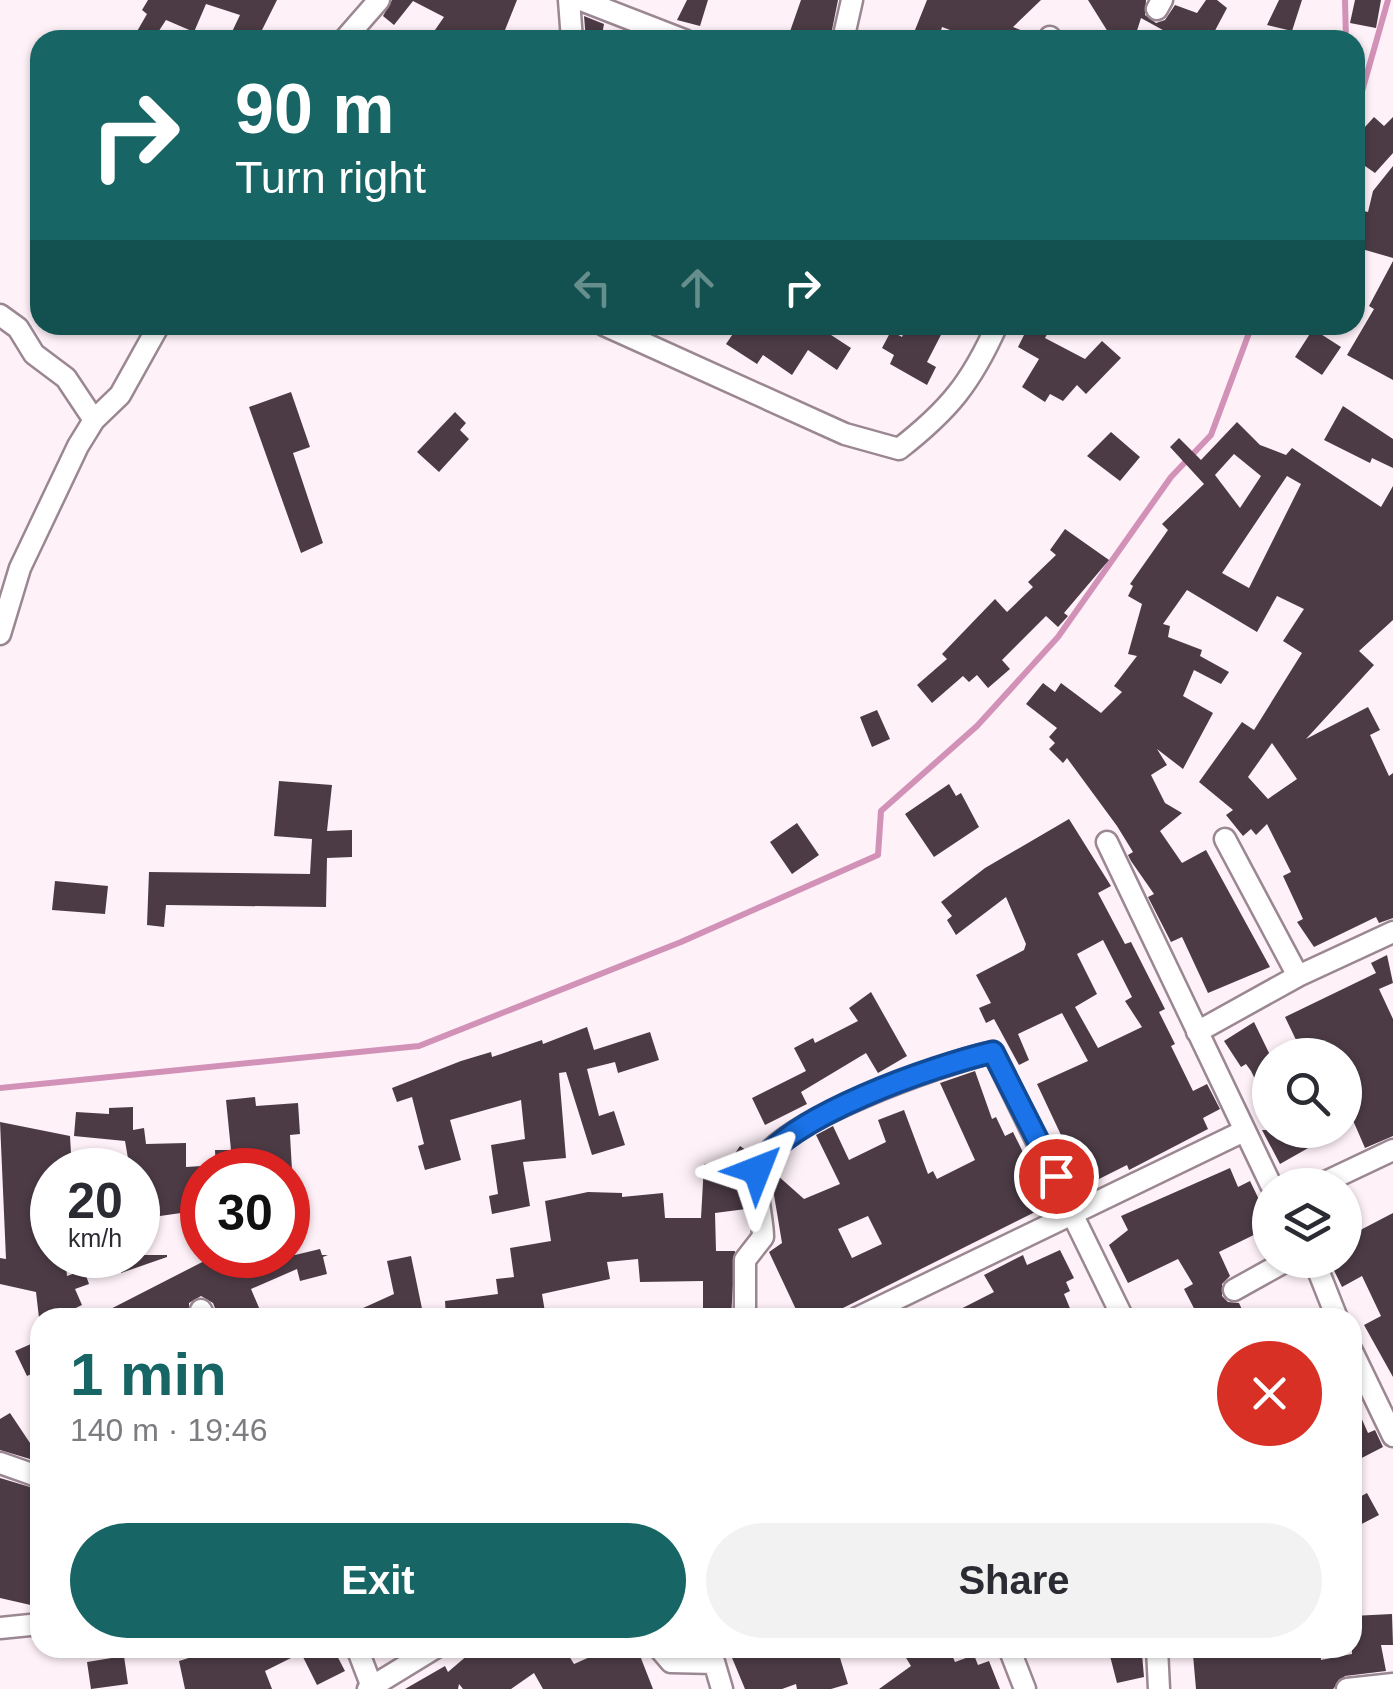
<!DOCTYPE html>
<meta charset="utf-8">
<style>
:root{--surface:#fff;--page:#f2f2f3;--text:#2b2b33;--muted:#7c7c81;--accent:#176665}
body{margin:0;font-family:Arial,sans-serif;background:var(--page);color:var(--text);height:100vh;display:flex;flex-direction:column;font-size:38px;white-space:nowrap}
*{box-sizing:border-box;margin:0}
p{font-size:32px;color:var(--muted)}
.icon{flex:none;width:55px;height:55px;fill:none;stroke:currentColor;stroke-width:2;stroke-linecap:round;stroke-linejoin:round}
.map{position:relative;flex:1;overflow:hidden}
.sheet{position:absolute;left:30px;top:1308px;width:1332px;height:350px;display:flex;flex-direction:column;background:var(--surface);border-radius:30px;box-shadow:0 2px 8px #0004}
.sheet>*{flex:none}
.guide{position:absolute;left:30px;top:30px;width:1335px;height:305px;border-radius:30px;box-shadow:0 2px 8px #0004;background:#176665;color:#fff;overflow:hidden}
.buttons{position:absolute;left:1252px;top:1038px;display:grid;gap:20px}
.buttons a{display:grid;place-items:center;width:110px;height:110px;border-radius:50%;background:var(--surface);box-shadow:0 2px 8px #0004;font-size:50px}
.speed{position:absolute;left:30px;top:1148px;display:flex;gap:20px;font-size:50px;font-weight:700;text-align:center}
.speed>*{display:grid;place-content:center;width:130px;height:130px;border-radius:50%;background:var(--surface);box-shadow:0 2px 8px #0004;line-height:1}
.speed small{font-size:25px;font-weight:400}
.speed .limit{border:15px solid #d22;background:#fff;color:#111}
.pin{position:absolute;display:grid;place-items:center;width:85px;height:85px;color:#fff;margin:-42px;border:5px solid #fff;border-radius:50%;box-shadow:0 2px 10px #0007}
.me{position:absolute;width:110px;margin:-55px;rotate:45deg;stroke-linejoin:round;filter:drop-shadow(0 0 8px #0008)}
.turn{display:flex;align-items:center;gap:35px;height:210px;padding:0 40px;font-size:45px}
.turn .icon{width:130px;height:130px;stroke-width:2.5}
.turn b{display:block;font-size:70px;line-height:85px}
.lanes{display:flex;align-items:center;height:95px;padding:0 40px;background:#0003;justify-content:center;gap:50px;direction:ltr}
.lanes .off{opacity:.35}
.round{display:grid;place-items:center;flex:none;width:105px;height:105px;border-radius:52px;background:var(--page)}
.overview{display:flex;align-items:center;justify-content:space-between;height:170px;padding:0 40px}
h1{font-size:60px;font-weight:700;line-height:75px;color:var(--accent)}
.cta{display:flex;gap:20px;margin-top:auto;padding:20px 40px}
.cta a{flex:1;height:115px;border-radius:60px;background:var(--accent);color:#fff;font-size:40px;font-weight:700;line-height:115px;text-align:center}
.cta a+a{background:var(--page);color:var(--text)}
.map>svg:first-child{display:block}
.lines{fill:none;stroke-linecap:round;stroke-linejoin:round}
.stream{stroke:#d292b8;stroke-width:6}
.building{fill:#4c3b45;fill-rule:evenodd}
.street-casing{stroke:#9b8792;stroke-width:25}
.street{stroke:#fff;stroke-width:20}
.route-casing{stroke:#114b97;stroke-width:25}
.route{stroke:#1a73e8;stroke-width:18}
</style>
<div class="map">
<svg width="1393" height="1689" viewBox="0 0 1393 1689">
<rect width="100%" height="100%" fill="#fef1f8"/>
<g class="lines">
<path class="stream" d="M 1345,0 L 1346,40
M 1355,116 L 1388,0
M 0,1088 L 419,1046 L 681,942 L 878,855 L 881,811 L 977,726 L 1058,637 L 1171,477 L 1211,435 L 1252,325"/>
</g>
<path class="building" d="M 148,0 L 277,0 L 257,40 L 230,36 L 240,15 L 206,4 L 194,32 L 166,20 L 153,40 L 132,40 L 147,14 L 142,10 Z
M 392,0 L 517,0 L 501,40 L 465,40 L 435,30 L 444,17 L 413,1 L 394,25 L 383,16 Z
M 687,0 L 708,0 L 700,26 L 677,20 Z
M 801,0 L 838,0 L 830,40 L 787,40 Z
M 927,0 L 1041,0 L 1013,27 L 1036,36 L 1036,40 L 977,40 L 942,27 L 938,40 L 911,40 Z
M 1088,0 L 1146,0 L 1145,15 L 1156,23 L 1165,20 L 1175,5 L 1197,13 L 1206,0 L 1217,0 L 1227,8 L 1210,40 L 1181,40 L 1141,18 L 1134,40 L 1113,40 Z
M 1279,0 L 1302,0 L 1292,31 L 1267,25 Z
M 1355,0 L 1381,0 L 1376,28 L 1350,23 Z
M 584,16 L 604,24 L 601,40 L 586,40 Z
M 1374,117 L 1384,126 L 1393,117 L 1393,153 L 1375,173 L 1355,159 L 1360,148 L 1355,138 Z
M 1393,166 L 1393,258 L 1355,247 L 1355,209 L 1368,212 L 1373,191 Z
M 1393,261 L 1393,380 L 1347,355 L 1374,309 L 1369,306 Z
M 739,325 L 829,325 L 825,331 L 851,348 L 837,370 L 808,350 L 792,375 L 763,355 L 757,364 L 726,344 Z
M 907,325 L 931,325 L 943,331 L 927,362 L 936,367 L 927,385 L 890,364 L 894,355 L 882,348 L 891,331 L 902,337 Z
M 1029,325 L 1052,325 L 1045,338 L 1085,359 L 1102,341 L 1121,358 L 1086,394 L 1077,385 L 1063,401 L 1050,394 L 1045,402 L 1022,387 L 1039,359 L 1018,347 Z
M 1313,329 L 1341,347 L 1322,375 L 1295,357 Z
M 291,392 L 310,447 L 293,453 L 323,543 L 301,553 L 249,407 Z
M 1343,406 L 1393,439 L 1393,468 L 1372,458 L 1370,463 L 1324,440 Z
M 455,412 L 466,423 L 460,430 L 469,439 L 439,472 L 417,452 Z
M 1237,422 L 1260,445 L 1286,455 L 1292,448 L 1381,507 L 1393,486 L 1393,620 L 1359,651 L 1374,665 L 1306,739 L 1368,707 L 1380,730 L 1370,735 L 1389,776 L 1393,773 L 1393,918 L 1379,923 L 1376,917 L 1314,947 L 1297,922 L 1303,919 L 1283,876 L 1291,872 L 1267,824 L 1256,835 L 1251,829 L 1243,836 L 1226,815 L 1233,810 L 1199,782 L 1242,722 L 1254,730 L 1302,653 L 1283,641 L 1304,609 L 1277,596 L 1257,632 L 1187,590 L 1163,624 L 1170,626 L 1168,637 L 1202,650 L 1200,656 L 1229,672 L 1221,684 L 1194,670 L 1183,696 L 1213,713 L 1183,769 L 1157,749 L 1167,765 L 1151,775 L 1165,803 L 1182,813 L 1160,831 L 1182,863 L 1206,850 L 1270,967 L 1208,993 L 1182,937 L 1171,942 L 1148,897 L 1154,894 L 1131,861 L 1128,855 L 1133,852 L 1117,826 L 1067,758 L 1063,763 L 1049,749 L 1055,743 L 1049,737 L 1057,728 L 1026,704 L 1043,683 L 1055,692 L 1061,683 L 1101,713 L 1122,692 L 1114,686 L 1137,656 L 1128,654 L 1142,604 L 1128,596 L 1133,586 L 1130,584 L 1168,530 L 1162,524 L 1204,484 L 1170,447 L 1179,438 L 1201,460 ZM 1234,454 L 1261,476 L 1240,508 L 1215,475 ZM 1287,476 L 1301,484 L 1249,588 L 1222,573 ZM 1272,743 L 1297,779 L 1268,799 L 1248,777 Z
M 1111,432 L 1140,457 L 1120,481 L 1087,456 Z
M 1065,529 L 1109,560 L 1064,613 L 1068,616 L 1058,627 L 1046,616 L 1002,660 L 1010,669 L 988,688 L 977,675 L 969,682 L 963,676 L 932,703 L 917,685 L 947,659 L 942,654 L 995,599 L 1007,612 L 1033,587 L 1028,582 L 1056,555 L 1050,550 Z
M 877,710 L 890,739 L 872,747 L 860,717 Z
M 279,781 L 332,785 L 327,831 L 352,830 L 352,857 L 327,858 L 326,907 L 166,905 L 164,927 L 147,925 L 149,872 L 310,874 L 312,839 L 274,836 Z
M 949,784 L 956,796 L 961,793 L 979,827 L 934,857 L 905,814 Z
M 1069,819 L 1111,886 L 1098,893 L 1125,944 L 1131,942 L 1165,1009 L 1159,1012 L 1175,1044 L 1171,1046 L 1193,1091 L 1207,1084 L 1220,1109 L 1203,1118 L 1208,1129 L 1129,1170 L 1127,1165 L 1085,1186 L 1037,1084 L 1088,1061 L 1062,1013 L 1018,1034 L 1029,1060 L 1019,1065 L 994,1019 L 986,1023 L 979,1008 L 991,1003 L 976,975 L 1024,950 L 1026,944 L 1006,897 L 956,935 L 947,920 L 952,916 L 941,902 L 985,868 ZM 1103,940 L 1132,997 L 1125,1001 L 1142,1027 L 1098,1048 L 1075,1007 L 1097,994 L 1077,954 Z
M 797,823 L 819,855 L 792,874 L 770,842 Z
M 55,881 L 108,886 L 105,914 L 52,910 Z
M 1387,955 L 1393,983 L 1379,989 L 1393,1019 L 1393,1136 L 1365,1148 L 1345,1102 L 1345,1055 L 1271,1055 L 1297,1042 L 1285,1017 L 1376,973 L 1371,963 Z
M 871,992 L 907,1056 L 878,1073 L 866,1053 L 801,1092 L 807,1104 L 765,1125 L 752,1098 L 806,1071 L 794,1048 L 813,1038 L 815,1043 L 858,1021 L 849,1008 Z
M 1254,1022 L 1270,1055 L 1270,1109 L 1251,1071 L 1246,1064 L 1241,1067 L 1224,1041 Z
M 587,1027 L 594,1050 L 650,1032 L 659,1060 L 618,1073 L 615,1062 L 587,1069 L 599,1116 L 614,1111 L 625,1145 L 592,1155 L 566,1072 L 559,1073 L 566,1158 L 523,1162 L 530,1206 L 492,1214 L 489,1196 L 498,1194 L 491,1145 L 525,1139 L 521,1100 L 450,1120 L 461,1160 L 425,1170 L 418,1146 L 424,1144 L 412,1097 L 397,1102 L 392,1088 L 461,1061 L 491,1052 L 492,1057 L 542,1040 L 543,1044 Z
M 975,1071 L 992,1119 L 996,1117 L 1005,1136 L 1013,1132 L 1039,1185 L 1033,1188 L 1043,1208 L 823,1318 L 800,1318 L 769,1252 L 782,1243 L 771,1177 L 777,1175 L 804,1199 L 840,1184 L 816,1135 L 833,1126 L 849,1160 L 886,1142 L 878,1120 L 904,1110 L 928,1174 L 933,1171 L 937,1179 L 975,1160 L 940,1083 ZM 868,1216 L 882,1244 L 852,1258 L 838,1229 Z
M 255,1097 L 256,1106 L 298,1103 L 300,1134 L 290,1135 L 292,1170 L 216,1170 L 215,1150 L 231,1150 L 226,1100 Z
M 133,1107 L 133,1130 L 144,1128 L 146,1144 L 186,1143 L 186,1167 L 202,1166 L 202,1210 L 146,1218 L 138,1170 L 130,1170 L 125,1141 L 74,1136 L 76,1112 L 109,1114 L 109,1108 Z
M 0,1122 L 70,1136 L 72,1170 L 52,1170 L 52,1255 L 59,1255 L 57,1266 L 66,1265 L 67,1276 L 84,1270 L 89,1284 L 75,1289 L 82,1305 L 55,1318 L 39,1318 L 36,1292 L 0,1284 L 0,1258 L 6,1259 Z
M 1262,1130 L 1340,1130 L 1280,1164 Z
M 740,1146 L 750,1153 L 736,1188 L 743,1186 L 746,1209 L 715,1213 L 716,1251 L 735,1251 L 731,1318 L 703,1318 L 703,1281 L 640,1282 L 638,1259 L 607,1262 L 610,1279 L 542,1294 L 546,1318 L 446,1318 L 445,1301 L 498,1294 L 496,1279 L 514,1277 L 510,1248 L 551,1241 L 545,1201 L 588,1192 L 622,1193 L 622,1197 L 663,1193 L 665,1218 L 701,1218 L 704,1164 L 730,1161 Z
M 1230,1168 L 1238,1187 L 1250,1181 L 1270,1222 L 1270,1227 L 1219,1252 L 1230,1276 L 1222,1284 L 1222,1296 L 1228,1302 L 1239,1303 L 1246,1318 L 1199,1318 L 1184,1289 L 1193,1284 L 1178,1259 L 1128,1283 L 1109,1245 L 1128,1230 L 1121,1216 Z
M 304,1188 L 310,1212 L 288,1218 L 288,1192 Z
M 1393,1213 L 1393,1377 L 1364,1325 L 1381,1316 L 1362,1276 L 1342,1287 L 1329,1260 L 1345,1260 L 1345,1238 Z
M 320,1249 L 322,1255 L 328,1255 L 323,1257 L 327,1274 L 300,1281 L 297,1269 L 251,1289 L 260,1310 L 242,1318 L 219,1318 L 213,1303 L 201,1296 L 189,1303 L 189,1318 L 93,1318 L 216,1255 L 295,1255 Z
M 1060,1250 L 1074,1278 L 1066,1282 L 1070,1291 L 1064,1294 L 1074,1318 L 943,1318 L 994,1292 L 984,1275 L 1023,1255 L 1027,1265 Z
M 115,1255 L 167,1255 L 167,1257 L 121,1273 Z
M 411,1256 L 424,1318 L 341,1318 L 394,1294 L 387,1261 Z
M 40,1340 L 40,1370 L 27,1376 L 15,1351 Z
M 1352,1397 L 1368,1433 L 1375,1430 L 1383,1447 L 1352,1463 Z
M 10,1413 L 32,1446 L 40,1441 L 40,1462 L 0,1450 L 0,1419 Z
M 0,1478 L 40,1490 L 40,1602 L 35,1606 L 0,1598 Z
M 1367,1493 L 1379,1515 L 1352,1529 L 1352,1501 Z
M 1392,1614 L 1393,1645 L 1381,1645 L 1386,1671 L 1345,1676 L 1333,1689 L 1196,1689 L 1193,1655 L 1201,1654 L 1201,1648 L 1320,1648 L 1321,1660 L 1352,1654 L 1352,1616 Z
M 221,1648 L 333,1648 L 345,1671 L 317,1685 L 301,1653 L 265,1671 L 272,1689 L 185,1689 L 179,1661 Z
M 476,1648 L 564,1648 L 574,1664 L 599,1653 L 597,1648 L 637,1648 L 653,1689 L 543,1689 L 534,1673 L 511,1689 L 463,1689 L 459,1684 L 458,1689 L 405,1689 L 445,1666 L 448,1672 Z
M 746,1648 L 837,1648 L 848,1684 L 831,1689 L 797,1689 L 796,1684 L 782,1689 L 745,1689 L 730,1653 Z
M 900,1648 L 962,1648 L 963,1652 L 952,1655 L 955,1662 L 974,1655 L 978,1665 L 989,1661 L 1000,1689 L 879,1689 L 911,1666 Z
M 1142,1654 L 1144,1677 L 1117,1683 L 1110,1656 Z
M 124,1656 L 128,1684 L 91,1689 L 87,1662 Z"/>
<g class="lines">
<g class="street-casing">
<path id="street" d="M 569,0 L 572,40
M 581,0 L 684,40
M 1157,9 L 1162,0
M 344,40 L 379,0
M 843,40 L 852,0
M 1049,40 L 1050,37
M 0,315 L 18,328 L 34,354 L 66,378 L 94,420
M 604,325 L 845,434 L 899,449 C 949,410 971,383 997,325
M 0,634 L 20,568 L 78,446 L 94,420 L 120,395 L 159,325
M 1225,839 L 1298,976
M 1107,842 L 1271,1185
M 1197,1032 L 1298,976 L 1393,932
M 1319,1185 L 1393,1150
M 1314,1260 L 1337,1318
M 1234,1290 L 1288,1260
M 201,1310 L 205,1318
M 745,1318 L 745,1260 L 763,1237 C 763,1217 753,1186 759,1167 C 771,1123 948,1062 993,1052 L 1123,1318
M 857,1318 L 1244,1131
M 1352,1351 L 1393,1436
M 0,1463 L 40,1477
M 0,1628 L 40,1624
M 357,1648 L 372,1687
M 659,1648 L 671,1662 L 714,1663
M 710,1648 L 722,1689
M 1009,1648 L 1025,1689
M 1157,1648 L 1159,1689
M 368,1689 L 435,1648
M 1347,1689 L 1393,1684"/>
</g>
<use href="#street" class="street"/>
</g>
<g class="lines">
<g class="route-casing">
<path id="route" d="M 757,1170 C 783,1117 936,1065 993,1052 L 1056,1176"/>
</g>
<use href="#route" class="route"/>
</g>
</svg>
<div class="buttons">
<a><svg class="icon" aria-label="search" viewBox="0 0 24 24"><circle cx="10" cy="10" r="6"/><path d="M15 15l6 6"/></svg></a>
<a><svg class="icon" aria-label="layers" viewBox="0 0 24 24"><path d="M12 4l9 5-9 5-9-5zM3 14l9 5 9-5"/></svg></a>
</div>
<div class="speed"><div>20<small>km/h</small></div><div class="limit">30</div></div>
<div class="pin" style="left:1056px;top:1176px;background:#d93025"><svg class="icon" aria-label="arrive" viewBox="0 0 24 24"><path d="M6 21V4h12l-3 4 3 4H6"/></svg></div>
<svg class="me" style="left:757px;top:1170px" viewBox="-20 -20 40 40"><path d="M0-17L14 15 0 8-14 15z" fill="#1a73e8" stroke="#fff" stroke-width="4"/></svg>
<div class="guide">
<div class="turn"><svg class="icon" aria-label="right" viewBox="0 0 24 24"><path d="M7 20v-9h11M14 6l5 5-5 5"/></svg><div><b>90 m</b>Turn right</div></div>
<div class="lanes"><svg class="icon off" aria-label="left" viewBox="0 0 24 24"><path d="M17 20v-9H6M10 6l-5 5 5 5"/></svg><svg class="icon off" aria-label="ahead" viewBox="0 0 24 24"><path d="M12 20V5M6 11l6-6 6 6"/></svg><svg class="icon" aria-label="right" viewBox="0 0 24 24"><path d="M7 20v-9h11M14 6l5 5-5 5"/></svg></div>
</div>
<section class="sheet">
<div class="overview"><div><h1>1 min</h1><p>140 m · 19:46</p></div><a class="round" style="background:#d93025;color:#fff"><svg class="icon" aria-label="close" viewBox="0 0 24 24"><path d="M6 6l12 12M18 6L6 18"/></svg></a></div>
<div class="cta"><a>Exit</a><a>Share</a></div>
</section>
</div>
